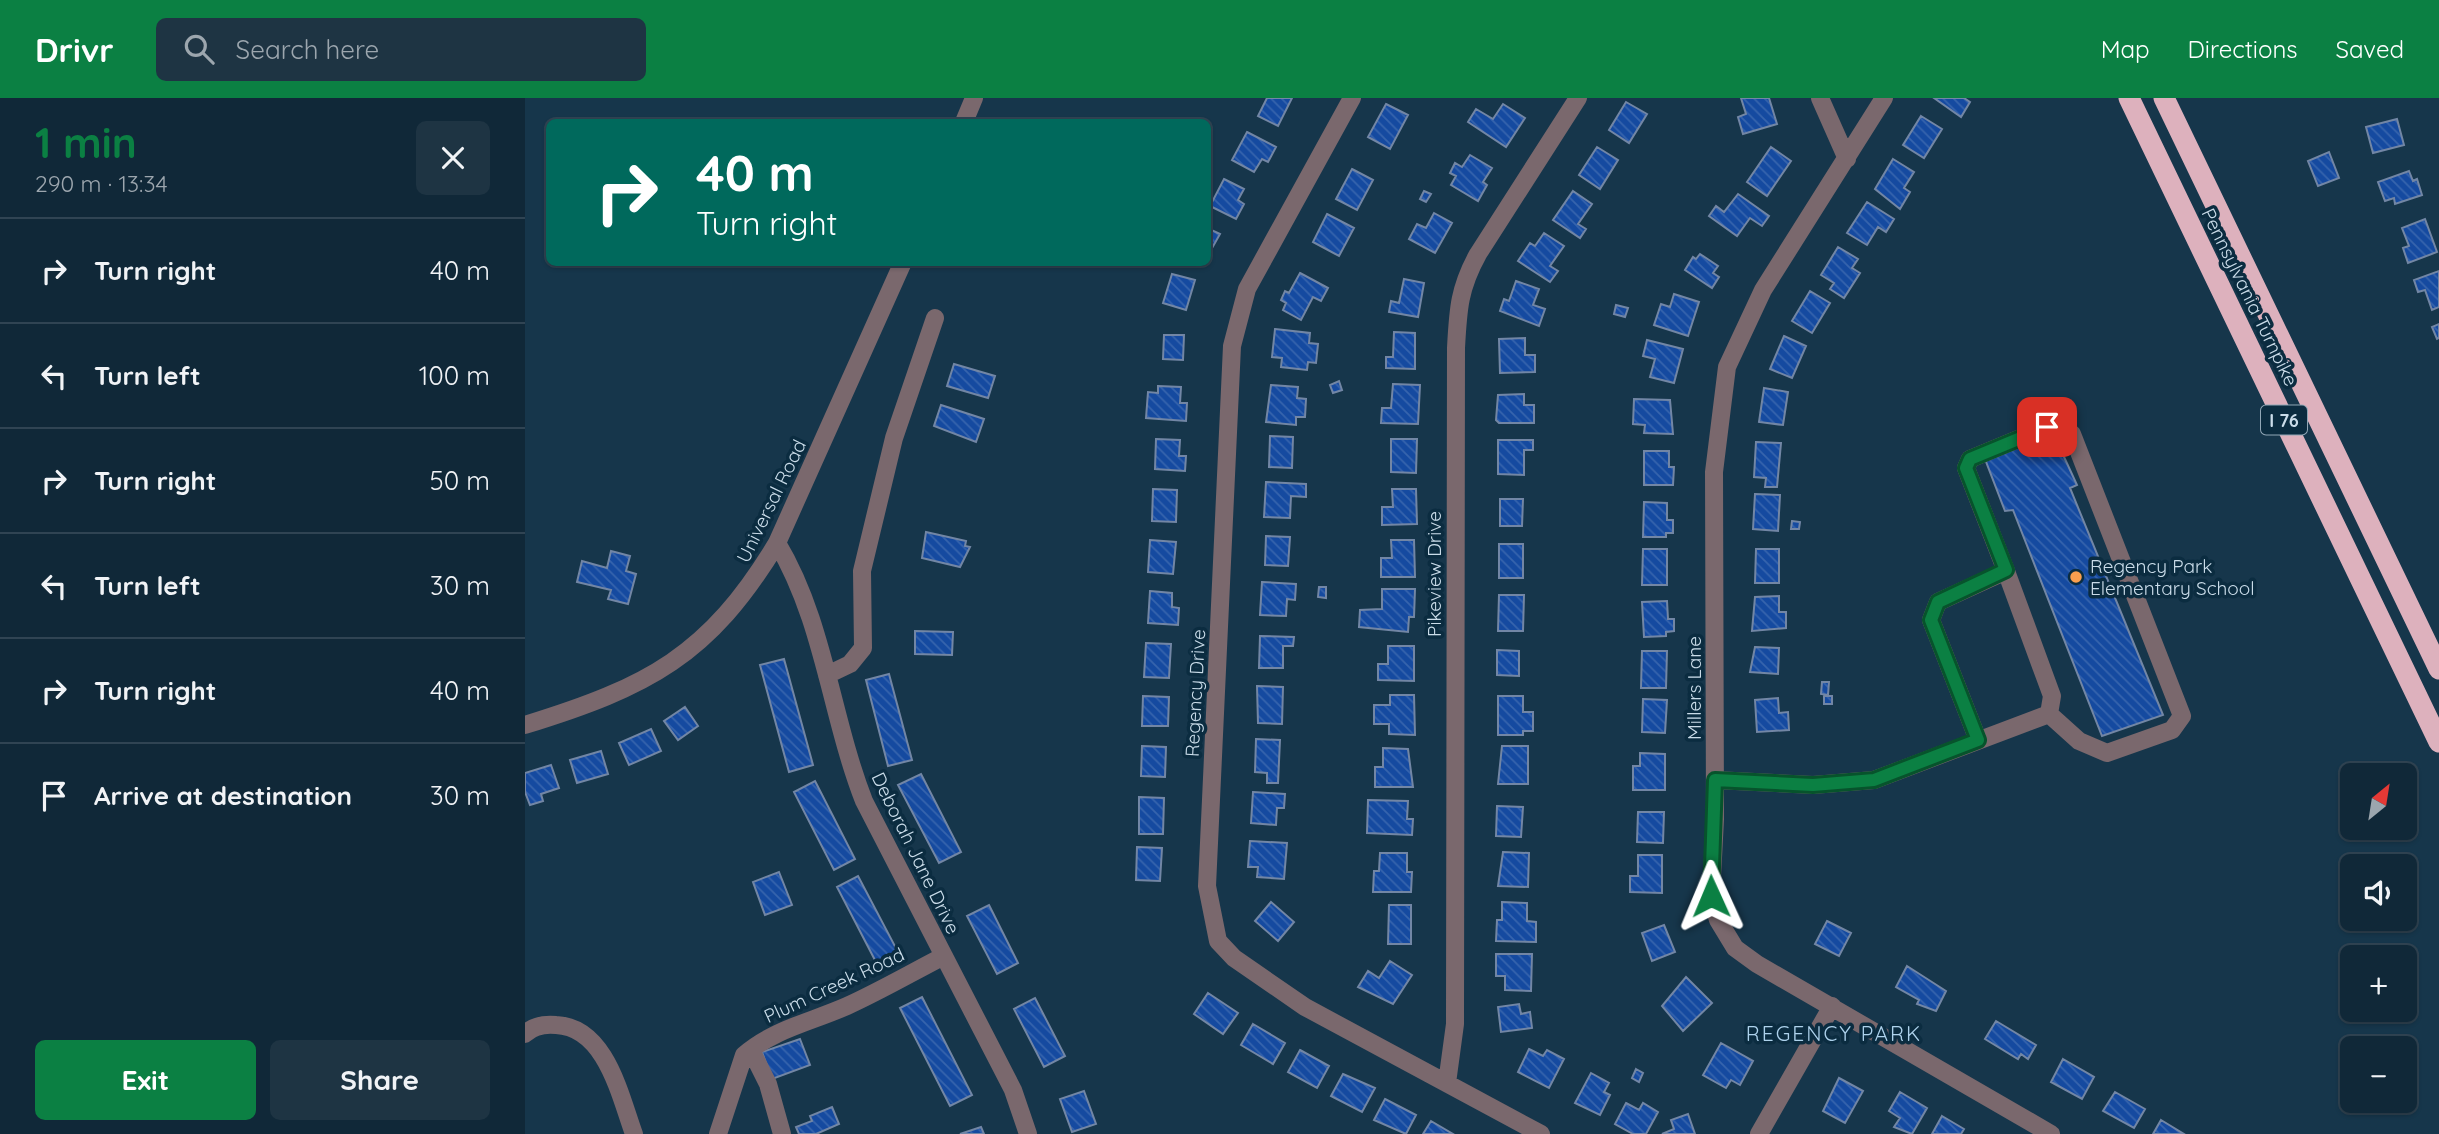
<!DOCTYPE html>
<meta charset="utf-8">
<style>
:root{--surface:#102838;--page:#1e3443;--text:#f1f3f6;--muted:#9ca6ae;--line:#304453;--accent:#0b8043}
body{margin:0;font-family:Quicksand,sans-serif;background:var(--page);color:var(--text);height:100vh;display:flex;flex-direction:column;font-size:26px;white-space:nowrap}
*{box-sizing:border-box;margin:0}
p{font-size:23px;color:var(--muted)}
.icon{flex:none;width:38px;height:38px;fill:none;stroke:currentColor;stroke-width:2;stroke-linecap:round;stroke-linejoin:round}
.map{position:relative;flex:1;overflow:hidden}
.details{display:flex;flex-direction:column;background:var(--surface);width:525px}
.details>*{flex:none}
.guide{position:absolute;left:21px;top:21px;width:665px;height:147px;border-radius:10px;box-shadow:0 2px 5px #0004,0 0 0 2px var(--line);background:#00695c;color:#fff;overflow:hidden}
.needle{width:46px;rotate:30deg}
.buttons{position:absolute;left:1815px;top:665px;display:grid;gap:14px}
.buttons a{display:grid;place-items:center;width:77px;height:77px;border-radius:10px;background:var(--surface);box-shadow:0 2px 5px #0004,0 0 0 2px var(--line);font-size:35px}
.pin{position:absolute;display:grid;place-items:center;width:60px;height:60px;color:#fff;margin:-30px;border-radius:14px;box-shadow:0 4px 10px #0006}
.me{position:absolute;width:77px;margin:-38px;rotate:359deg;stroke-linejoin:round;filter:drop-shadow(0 0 5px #0008)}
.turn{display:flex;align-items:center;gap:24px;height:147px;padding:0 35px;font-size:32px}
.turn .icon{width:91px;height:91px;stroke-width:2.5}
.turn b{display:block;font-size:49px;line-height:60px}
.round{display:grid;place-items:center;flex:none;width:74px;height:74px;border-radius:10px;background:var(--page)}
.headline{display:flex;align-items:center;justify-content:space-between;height:119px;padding:0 35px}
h1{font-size:42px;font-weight:800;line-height:52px;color:var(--accent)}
.button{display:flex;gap:14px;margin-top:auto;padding:14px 35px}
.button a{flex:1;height:80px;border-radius:10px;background:var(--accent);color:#fff;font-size:28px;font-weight:800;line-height:80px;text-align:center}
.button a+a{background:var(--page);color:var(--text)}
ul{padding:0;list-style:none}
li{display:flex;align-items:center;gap:21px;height:105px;padding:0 35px;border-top:2px solid var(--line)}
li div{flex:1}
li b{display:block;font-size:26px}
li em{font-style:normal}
header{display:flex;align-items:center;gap:42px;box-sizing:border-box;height:98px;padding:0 35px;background:var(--accent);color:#fff}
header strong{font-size:33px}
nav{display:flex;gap:38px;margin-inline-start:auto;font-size:24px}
.search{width:490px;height:63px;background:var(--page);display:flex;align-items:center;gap:18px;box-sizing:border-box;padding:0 24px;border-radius:10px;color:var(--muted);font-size:26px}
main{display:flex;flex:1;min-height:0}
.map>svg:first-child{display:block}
.building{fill:url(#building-back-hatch);stroke:#7286a5;stroke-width:2}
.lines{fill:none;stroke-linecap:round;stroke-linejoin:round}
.minor{stroke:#7a686d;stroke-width:18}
.highway{stroke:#ddb1bd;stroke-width:21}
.route-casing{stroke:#07532c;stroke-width:18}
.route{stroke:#0b8043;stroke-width:12}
.poi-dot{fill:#fa9f4e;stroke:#0b2c40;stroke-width:2.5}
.labels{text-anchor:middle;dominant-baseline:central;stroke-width:7;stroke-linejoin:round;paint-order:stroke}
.shield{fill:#0b2c40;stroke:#91a7b6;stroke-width:2}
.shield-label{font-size:18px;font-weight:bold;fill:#cadce9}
.street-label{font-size:19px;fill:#cadce9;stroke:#0b2c40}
.poi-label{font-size:19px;fill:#cadce9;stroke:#0b2c40;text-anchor:start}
.neighbourhood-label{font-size:21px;letter-spacing:2px;fill:#aed2ec;stroke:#0b2c40}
</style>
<header>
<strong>Drivr</strong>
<div class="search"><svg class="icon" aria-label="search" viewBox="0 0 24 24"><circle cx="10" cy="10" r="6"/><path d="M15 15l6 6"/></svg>Search here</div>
<nav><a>Map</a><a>Directions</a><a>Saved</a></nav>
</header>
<main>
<section class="details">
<div class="headline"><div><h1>1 min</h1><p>290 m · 13:34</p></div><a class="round"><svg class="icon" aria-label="close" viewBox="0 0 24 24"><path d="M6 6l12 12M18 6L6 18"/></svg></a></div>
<ul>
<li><svg class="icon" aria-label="right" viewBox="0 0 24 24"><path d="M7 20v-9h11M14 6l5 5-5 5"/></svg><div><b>Turn right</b></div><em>40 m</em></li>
<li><svg class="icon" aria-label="left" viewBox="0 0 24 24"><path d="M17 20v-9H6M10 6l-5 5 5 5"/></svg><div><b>Turn left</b></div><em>100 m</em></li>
<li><svg class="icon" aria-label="right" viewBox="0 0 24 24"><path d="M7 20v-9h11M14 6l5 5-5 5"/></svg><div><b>Turn right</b></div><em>50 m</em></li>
<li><svg class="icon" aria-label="left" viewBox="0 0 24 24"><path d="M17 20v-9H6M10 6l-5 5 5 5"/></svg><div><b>Turn left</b></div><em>30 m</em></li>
<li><svg class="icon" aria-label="right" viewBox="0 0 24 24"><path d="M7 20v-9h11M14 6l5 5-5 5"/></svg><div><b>Turn right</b></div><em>40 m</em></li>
<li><svg class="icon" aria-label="arrive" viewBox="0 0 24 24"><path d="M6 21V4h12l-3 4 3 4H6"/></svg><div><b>Arrive at destination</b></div><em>30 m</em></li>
</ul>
<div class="button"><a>Exit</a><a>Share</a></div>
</section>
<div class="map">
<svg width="1914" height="1036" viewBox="0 0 1914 1036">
<defs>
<pattern id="building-back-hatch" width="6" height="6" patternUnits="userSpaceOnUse" patternTransform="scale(1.75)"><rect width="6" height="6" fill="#154aa0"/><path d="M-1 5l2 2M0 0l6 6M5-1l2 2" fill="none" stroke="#3664ad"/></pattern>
</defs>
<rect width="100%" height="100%" fill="#16364b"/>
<path class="building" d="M 742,0 L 767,0 L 753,28 L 733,18 Z
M 1216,0 L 1244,0 L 1252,26 L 1218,36 L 1213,19 L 1221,16 Z
M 1409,0 L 1439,0 L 1445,4 L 1436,19 Z
M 1101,4 L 1122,16 L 1104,45 L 1084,32 Z
M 861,6 L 883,17 L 865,51 L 843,39 Z
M 978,6 L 1000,20 L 981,49 L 943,24 L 951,11 L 968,21 Z
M 1396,18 L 1417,31 L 1399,60 L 1378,47 Z
M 1872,21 L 1879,47 L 1848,55 L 1841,29 Z
M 722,34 L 751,49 L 743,64 L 737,61 L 729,74 L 707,62 Z
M 1072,49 L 1093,62 L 1075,91 L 1054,77 Z
M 1246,49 L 1266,63 L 1242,98 L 1222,84 Z
M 1804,54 L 1814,80 L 1793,88 L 1783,63 Z
M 945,57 L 967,70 L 958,84 L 962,87 L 953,103 L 926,87 L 931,78 L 925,75 L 930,65 L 937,69 Z
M 1368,61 L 1389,74 L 1379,90 L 1385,94 L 1375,111 L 1350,91 Z
M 827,71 L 848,82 L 832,112 L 811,101 Z
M 1884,73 L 1888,83 L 1892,81 L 1897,97 L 1870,106 L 1869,100 L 1860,103 L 1853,84 Z
M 699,81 L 719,91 L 713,102 L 719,106 L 711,121 L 685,108 Z
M 899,93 L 906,96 L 901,104 L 895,101 Z
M 1048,93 L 1067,106 L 1053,126 L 1061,131 L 1055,140 L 1028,122 Z
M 1213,96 L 1244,118 L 1237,128 L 1225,120 L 1212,138 L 1184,118 L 1191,108 L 1199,114 Z
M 1342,104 L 1369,121 L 1361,134 L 1353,129 L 1342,147 L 1322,135 Z
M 909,115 L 927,125 L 910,155 L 884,141 L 892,126 L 901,130 Z
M 802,116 L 829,130 L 814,158 L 788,144 Z
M 1900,121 L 1912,154 L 1883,165 L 1878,150 L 1884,148 L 1877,130 Z
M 682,130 L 695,136 L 682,159 Z
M 1019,135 L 1039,148 L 1025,168 L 1033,173 L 1025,184 L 993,163 L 1005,145 L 1010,148 Z
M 1313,149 L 1333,161 L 1327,170 L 1335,175 L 1319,200 L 1305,191 L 1309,185 L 1296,177 Z
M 1175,156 L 1193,168 L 1188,175 L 1194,179 L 1187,190 L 1160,172 L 1168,159 L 1171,161 Z
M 1914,173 L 1914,209 L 1907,212 L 1900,192 L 1893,194 L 1889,182 Z
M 775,175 L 803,190 L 796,203 L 788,199 L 776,222 L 758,212 L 761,205 L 756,202 L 760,193 L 764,195 Z
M 647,176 L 670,182 L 661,212 L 638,205 Z
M 879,181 L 899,185 L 893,219 L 864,214 L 866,203 L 874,205 Z
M 991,183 L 1014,191 L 1008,207 L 1020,211 L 1014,228 L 975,213 L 979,201 L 984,203 Z
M 1285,193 L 1305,205 L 1287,235 L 1267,223 Z
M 1149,196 L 1174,204 L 1163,238 L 1129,227 L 1136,206 L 1145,209 Z
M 1091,207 L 1103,210 L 1100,219 L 1089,216 Z
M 1914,226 L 1914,240 L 1912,241 L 1907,229 Z
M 750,231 L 785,235 L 784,245 L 793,246 L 791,265 L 783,264 L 782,272 L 756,269 L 757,260 L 747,259 Z
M 869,234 L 890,235 L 890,271 L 861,270 L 861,259 L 868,259 Z
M 639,237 L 659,237 L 658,262 L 638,261 Z
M 1259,238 L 1281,248 L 1267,280 L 1245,271 Z
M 1000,240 L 1000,257 L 1010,257 L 1010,274 L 975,275 L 974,241 Z
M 1122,242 L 1158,251 L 1149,285 L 1125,279 L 1130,261 L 1118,258 Z
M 429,266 L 470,278 L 463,300 L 422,288 Z
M 814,283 L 817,292 L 808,295 L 805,287 Z
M 868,286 L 895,287 L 893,326 L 856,325 L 857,310 L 866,310 Z
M 746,287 L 773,289 L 772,300 L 781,301 L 780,319 L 771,319 L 771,327 L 741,324 Z
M 633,288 L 656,289 L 655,305 L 662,305 L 661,323 L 621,320 L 623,294 L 633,295 Z
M 1239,290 L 1263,294 L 1258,327 L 1234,324 Z
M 999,296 L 999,307 L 1009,307 L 1009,325 L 974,325 L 971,322 L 973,297 Z
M 1109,301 L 1145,302 L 1148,336 L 1119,335 L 1120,327 L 1108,326 Z
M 416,307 L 459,321 L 451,344 L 409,328 Z
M 1528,335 L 1552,387 L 1545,390 L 1638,617 L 1577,638 L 1488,412 L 1480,413 L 1460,361 Z
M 745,338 L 768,339 L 767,370 L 744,369 Z
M 631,341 L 655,342 L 654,358 L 661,358 L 660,373 L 630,371 Z
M 866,341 L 892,341 L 891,375 L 866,374 Z
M 973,342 L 1008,342 L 1008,352 L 999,352 L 999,377 L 973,376 Z
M 1231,344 L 1256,345 L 1252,389 L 1240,389 L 1241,380 L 1229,379 Z
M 1119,353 L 1144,353 L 1144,369 L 1149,369 L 1148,387 L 1119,387 Z
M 741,384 L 781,386 L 781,399 L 766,398 L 765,420 L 739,419 Z
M 628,391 L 652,392 L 651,424 L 627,423 Z
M 867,391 L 891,391 L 892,426 L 857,427 L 857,409 L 868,409 Z
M 1230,396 L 1255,397 L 1253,433 L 1228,431 Z
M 975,401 L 998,401 L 997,428 L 975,428 Z
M 1119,404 L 1142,405 L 1142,422 L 1148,422 L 1148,435 L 1141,435 L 1141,439 L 1118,439 Z
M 1267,423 L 1275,424 L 1274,431 L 1266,431 Z
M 401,434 L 441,443 L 440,448 L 445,449 L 435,469 L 397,460 Z
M 741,438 L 765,439 L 763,468 L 740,467 Z
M 625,442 L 651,444 L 648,476 L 623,474 Z
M 866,442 L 889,442 L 890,479 L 856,479 L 856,460 L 867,460 Z
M 974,446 L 998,446 L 998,480 L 974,480 Z
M 1118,451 L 1142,451 L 1142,487 L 1117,487 Z
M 1231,451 L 1254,451 L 1254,485 L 1230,485 Z
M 86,453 L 105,458 L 101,473 L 111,476 L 103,506 L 83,501 L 86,492 L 52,484 L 57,463 L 82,470 Z
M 737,484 L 771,486 L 770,502 L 762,501 L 761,518 L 735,517 Z
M 794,489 L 801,489 L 801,500 L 793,499 Z
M 857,491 L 890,491 L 889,519 L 884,519 L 883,534 L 834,529 L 835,512 L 857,511 Z
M 625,493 L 647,495 L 647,509 L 654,510 L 653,527 L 623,525 Z
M 974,497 L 999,497 L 998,533 L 973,533 Z
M 1254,498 L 1254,514 L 1261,514 L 1261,530 L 1227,533 L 1230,499 Z
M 1142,503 L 1143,521 L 1149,521 L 1149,533 L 1141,534 L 1141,538 L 1119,539 L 1117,504 Z
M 390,533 L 428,534 L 427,557 L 390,556 Z
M 735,538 L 769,539 L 768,548 L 758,548 L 758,570 L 734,570 Z
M 621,545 L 646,546 L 644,580 L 619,579 Z
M 863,548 L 889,548 L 889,583 L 853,582 L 853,566 L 863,566 Z
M 1230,549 L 1254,550 L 1253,576 L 1225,574 Z
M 972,552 L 994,553 L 994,578 L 972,577 Z
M 1117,553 L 1142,553 L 1141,590 L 1116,590 Z
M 259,561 L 288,667 L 264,674 L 235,567 Z
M 364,576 L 387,662 L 363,668 L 341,582 Z
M 1297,584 L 1304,584 L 1303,597 L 1296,596 Z
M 732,588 L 758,589 L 757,626 L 733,625 Z
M 865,597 L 889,597 L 890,637 L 864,636 L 864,626 L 849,626 L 849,607 L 865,607 Z
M 618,598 L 644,599 L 643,628 L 617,628 Z
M 973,598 L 998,598 L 998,614 L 1008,614 L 1008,633 L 998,633 L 998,637 L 973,637 Z
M 1299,598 L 1307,598 L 1307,606 L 1299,606 Z
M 1253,600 L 1254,615 L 1263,614 L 1264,632 L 1232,634 L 1230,602 Z
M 1118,601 L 1142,602 L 1140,635 L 1117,634 Z
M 160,609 L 173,628 L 153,642 L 139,623 Z
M 126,631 L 136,653 L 104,667 L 94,645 Z
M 731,641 L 755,642 L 753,685 L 742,685 L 742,675 L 730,674 Z
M 617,648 L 641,649 L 640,679 L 616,678 Z
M 977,648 L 1003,648 L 1003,686 L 973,686 Z
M 858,650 L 883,651 L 888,689 L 850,689 L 850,669 L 858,669 Z
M 76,653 L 83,676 L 52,685 L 45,662 Z
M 1115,655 L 1140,656 L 1140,692 L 1108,692 L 1108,668 L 1115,668 Z
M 26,667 L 34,690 L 16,696 L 18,703 L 5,707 L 0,694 L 0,675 Z
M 396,676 L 436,754 L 414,765 L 373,687 Z
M 290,683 L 330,761 L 309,772 L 269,694 Z
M 728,694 L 760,696 L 759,710 L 752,710 L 751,727 L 726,725 Z
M 614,699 L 639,700 L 638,736 L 614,736 Z
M 843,702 L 883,703 L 882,721 L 888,721 L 887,737 L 842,735 Z
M 972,708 L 998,709 L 996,739 L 971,738 Z
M 1113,714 L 1139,714 L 1138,745 L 1112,744 Z
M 725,743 L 762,745 L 759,781 L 732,779 L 733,769 L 723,769 Z
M 612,749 L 637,750 L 635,783 L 611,782 Z
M 978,754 L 1004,755 L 1003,789 L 973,788 Z
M 855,755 L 882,755 L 882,774 L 887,774 L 886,794 L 848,794 L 849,773 L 854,773 Z
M 1113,757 L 1137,757 L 1137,795 L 1105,794 L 1105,778 L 1113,778 Z
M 254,774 L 267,807 L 240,817 L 228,784 Z
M 333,778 L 373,854 L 352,866 L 312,789 Z
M 746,804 L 769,824 L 753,843 L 730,823 Z
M 977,804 L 1002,805 L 1002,823 L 1011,824 L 1011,844 L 971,843 L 972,822 L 977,822 Z
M 464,807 L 493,865 L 472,876 L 442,818 Z
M 864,807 L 886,807 L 886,846 L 863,846 Z
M 1302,823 L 1326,835 L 1314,858 L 1290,846 Z
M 1139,827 L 1150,854 L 1127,863 L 1117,835 Z
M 971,856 L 1007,856 L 1006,893 L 980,892 L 980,878 L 971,878 Z
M 865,863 L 887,877 L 868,906 L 833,889 L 843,873 L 854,880 Z
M 1382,868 L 1421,893 L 1411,913 L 1392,906 L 1394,902 L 1371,889 Z
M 1161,879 L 1187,905 L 1158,933 L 1137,908 Z
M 683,895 L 713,915 L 698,936 L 669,916 Z
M 397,899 L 447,997 L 425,1008 L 375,910 Z
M 510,900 L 540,958 L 519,969 L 489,911 Z
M 994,906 L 996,916 L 1005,914 L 1007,930 L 976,934 L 973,909 Z
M 1471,923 L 1511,947 L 1503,961 L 1496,956 L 1493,961 L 1460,941 Z
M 728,926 L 760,945 L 748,966 L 716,947 Z
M 275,941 L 285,967 L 247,981 L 237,954 Z
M 1196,945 L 1228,963 L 1215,987 L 1206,982 L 1201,990 L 1178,977 Z
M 1004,951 L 1018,958 L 1022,952 L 1039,961 L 1024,990 L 993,974 Z
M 775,952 L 804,968 L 792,990 L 763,974 Z
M 1538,961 L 1569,979 L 1557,1001 L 1526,984 Z
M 1111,971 L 1118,975 L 1114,984 L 1107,980 Z
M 1066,975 L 1084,985 L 1079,994 L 1085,997 L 1075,1017 L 1050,1005 Z
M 818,976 L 850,990 L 837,1014 L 806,998 Z
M 1314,980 L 1338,993 L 1320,1025 L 1298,1013 Z
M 559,993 L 571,1026 L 547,1034 L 535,1001 Z
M 1375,994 L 1402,1010 L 1387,1036 L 1369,1029 L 1375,1020 L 1364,1013 Z
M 1590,994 L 1620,1011 L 1609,1030 L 1578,1013 Z
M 860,1001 L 891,1017 L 881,1036 L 849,1022 Z
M 1101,1005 L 1114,1012 L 1118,1005 L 1133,1014 L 1121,1036 L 1108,1036 L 1090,1026 Z
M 307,1009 L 314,1026 L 291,1036 L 274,1036 L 271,1029 L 287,1023 L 285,1018 Z
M 1163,1016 L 1170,1036 L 1137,1036 L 1149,1031 L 1146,1022 Z
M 1417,1018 L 1439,1031 L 1436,1036 L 1407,1036 Z
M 1636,1022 L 1659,1036 L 1628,1036 Z
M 906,1023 L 928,1036 L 898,1036 Z
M 456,1029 L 459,1036 L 435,1036 Z"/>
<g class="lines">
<path class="minor" d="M 827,0 L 722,191 L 707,248 L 682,788 L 693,843 L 709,860 L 780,909 L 1016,1036
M 1295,0 L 1322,61
M 1359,0 L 1238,192 L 1202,269 L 1189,374 L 1190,721 L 1186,798 L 1193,822 L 1210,850 L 1232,866 L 1526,1036
M 439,24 L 449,0
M 252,445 C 299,523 306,619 339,703 L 488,992 L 503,1036
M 1481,473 L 1527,598 L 1524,616
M 302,577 L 325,566 L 338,550 L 337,473 L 369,340 L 410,220
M 0,627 C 123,589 184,558 252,445 L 378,164
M 1190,682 L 1288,687 L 1349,682 L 1524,616 L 1554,643 L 1582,655 L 1647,632 L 1657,618 L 1547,336 L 1535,327 L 1522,329 L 1445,361 L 1441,370 L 1481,473 L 1413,504 L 1406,522 L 1453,642
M 0,936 C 8,928 20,926 31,927 C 81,929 95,998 109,1036
M 226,952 L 243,986 L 257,1036
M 922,985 L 930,926 L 931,250 C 933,212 934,190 953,156 L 1053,0
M 193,1036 L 219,957 C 249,931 286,924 322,908 C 355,893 386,875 419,858
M 1234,1036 L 1307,908"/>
<path class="highway" d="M 1604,0 L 1914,644
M 1639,0 L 1914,571"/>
</g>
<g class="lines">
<g class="route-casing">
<path id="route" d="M 1186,798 L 1190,682 L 1288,687 L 1349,682 L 1453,642 L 1406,522 L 1413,504 L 1481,472 L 1441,370 L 1445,361 L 1522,329"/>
</g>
<use href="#route" class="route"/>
</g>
<circle class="poi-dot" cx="1551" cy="479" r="7"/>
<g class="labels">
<rect class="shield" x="1736" y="307.5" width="46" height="29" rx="5"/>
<g class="shield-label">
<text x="1759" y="322">I 76</text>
</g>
<g class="street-label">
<text transform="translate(1725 199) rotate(64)">Pennsylvania Turnpike</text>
<text transform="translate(246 403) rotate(-64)">Universal Road</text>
<text transform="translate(909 476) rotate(-90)">Pikeview Drive</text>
<text transform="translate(1169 590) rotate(-90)">Millers Lane</text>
<text transform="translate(670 595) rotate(-87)">Regency Drive</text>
<text transform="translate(391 755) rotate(64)">Deborah Jane Drive</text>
<text transform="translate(309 887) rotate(-25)">Plum Creek Road</text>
</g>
<g class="poi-label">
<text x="1565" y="468">Regency Park<tspan x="1565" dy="22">Elementary School</tspan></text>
</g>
<g class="neighbourhood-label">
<text x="1309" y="935">REGENCY PARK</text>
</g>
</g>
</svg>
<div class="buttons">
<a><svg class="needle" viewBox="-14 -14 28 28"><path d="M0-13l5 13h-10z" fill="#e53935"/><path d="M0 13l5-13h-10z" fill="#9ca6ae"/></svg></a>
<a><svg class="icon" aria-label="sound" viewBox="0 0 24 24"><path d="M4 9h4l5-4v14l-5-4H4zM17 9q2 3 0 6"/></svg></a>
<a>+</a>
<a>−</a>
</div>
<div class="pin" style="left:1522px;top:329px;background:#d93025"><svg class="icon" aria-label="arrive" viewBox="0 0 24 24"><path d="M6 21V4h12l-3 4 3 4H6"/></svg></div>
<svg class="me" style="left:1186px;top:798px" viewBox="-20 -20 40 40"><path d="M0-17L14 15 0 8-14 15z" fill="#0b8043" stroke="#fff" stroke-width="4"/></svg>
<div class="guide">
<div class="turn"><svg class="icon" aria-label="right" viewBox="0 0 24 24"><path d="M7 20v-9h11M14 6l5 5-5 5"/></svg><div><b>40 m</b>Turn right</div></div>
</div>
</div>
</main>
